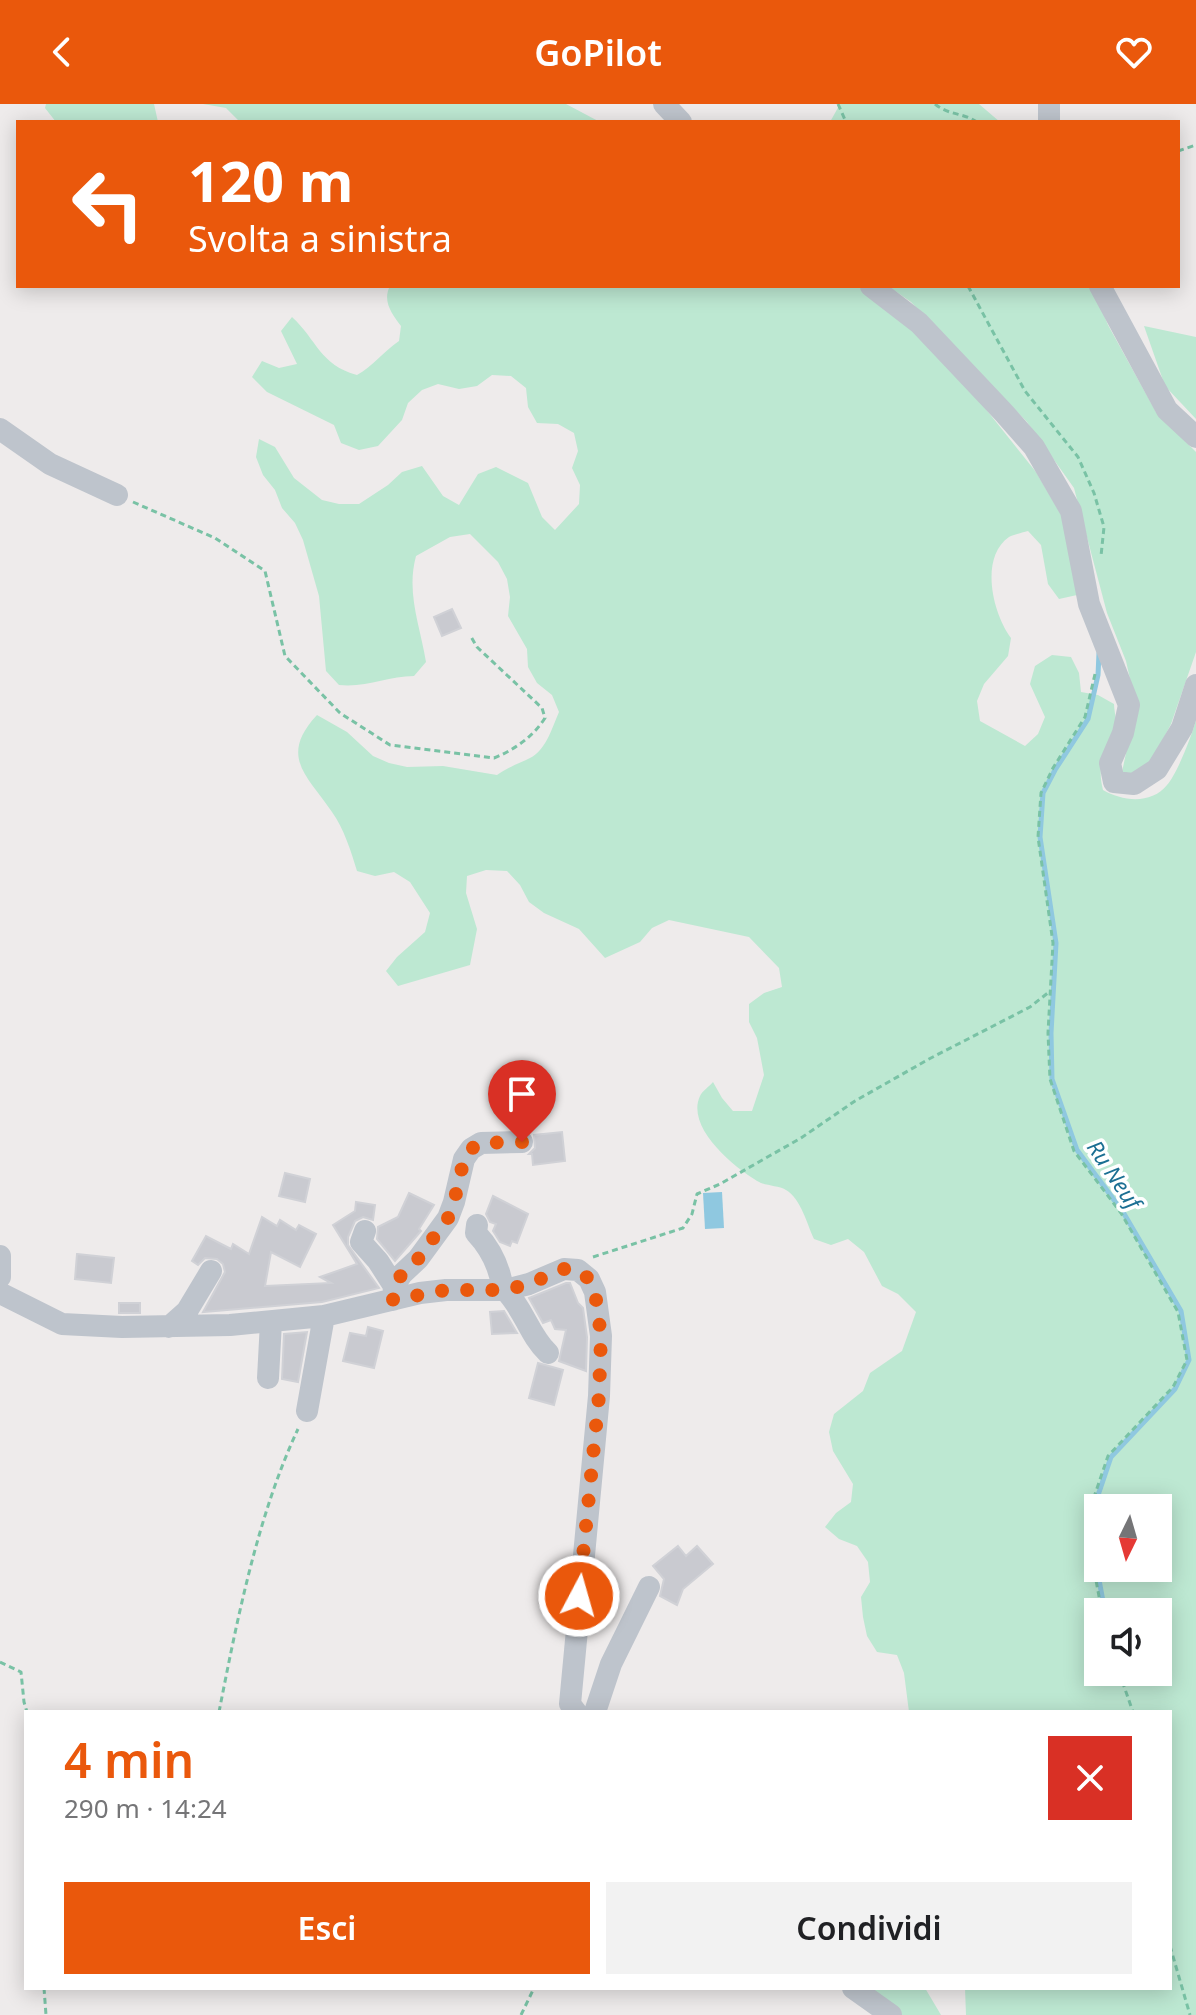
<!DOCTYPE html>
<html lang="it">
<meta charset="utf-8">
<style>
:root{--surface:#fff;--page:#f2f2f2;--text:#202124;--muted:#757577;--accent:#ea580c}
body{margin:0;font-family:"Noto Sans",sans-serif;background:var(--page);color:var(--text);height:100vh;display:flex;flex-direction:column;font-size:30px;white-space:nowrap}
*{box-sizing:border-box;margin:0}
p{font-size:26px;color:var(--muted)}
.icon{flex:none;width:44px;height:44px;fill:none;stroke:currentColor;stroke-width:2;stroke-linecap:round;stroke-linejoin:round}
.map{position:relative;flex:1;overflow:hidden}
.details{position:absolute;left:24px;top:1606px;width:1148px;height:280px;display:flex;flex-direction:column;background:var(--surface);border-radius:0px;box-shadow:0 4px 20px #0003}
.details>*{flex:none}
.hud{position:absolute;left:16px;top:16px;width:1164px;height:168px;border-radius:0px;box-shadow:0 4px 20px #0003;background:#ea580c;color:#fff;overflow:hidden}
.needle{width:52px;rotate:185deg}
.buttons{position:absolute;left:1084px;top:1390px;display:grid;gap:16px}
.buttons a{display:grid;place-items:center;width:88px;height:88px;border-radius:0px;background:var(--surface);box-shadow:0 4px 20px #0003;font-size:40px}
.pin{position:absolute;display:grid;place-items:center;width:68px;height:68px;color:#fff;margin:-82px -34px;border-radius:50% 50% 50% 0;rotate:-45deg;box-shadow:0 0 8px #0007}
.pin .icon{rotate:45deg}
.me{position:absolute;width:88px;margin:-44px;rotate:6deg;stroke-linejoin:round;filter:drop-shadow(0 0 6px #0008)}
.turn{display:flex;align-items:center;gap:28px;height:168px;padding:0 40px;font-size:36px}
.turn .icon{width:104px;height:104px;stroke-width:2.5}
.turn b{display:block;font-size:56px;line-height:68px}
.round{display:grid;place-items:center;flex:none;width:84px;height:84px;border-radius:0px;background:var(--page)}
.summary{display:flex;align-items:center;justify-content:space-between;height:136px;padding:0 40px}
h1{font-size:48px;font-weight:600;line-height:60px;color:var(--accent)}
.cta{display:flex;gap:16px;margin-top:auto;padding:16px 40px}
.cta a{flex:1;height:92px;border-radius:0px;background:var(--accent);color:#fff;font-size:32px;font-weight:600;line-height:92px;text-align:center}
.cta a+a{background:var(--page);color:var(--text)}
header{display:flex;justify-content:space-between;align-items:center;height:104px;padding:0 40px;background:var(--accent);color:#fff;font-size:36px;font-weight:600}
.map>svg:first-child{display:block}
.green{fill:#bde8d2;fill-rule:evenodd}
.water{fill:#8fc8e0}
.lines{fill:none;stroke-linecap:round;stroke-linejoin:round}
.stream{stroke:#8fc8e0;stroke-width:5}
.building{fill:#c9cad0;stroke:#d0d1d6;stroke-width:2}
.path{stroke:#79c2a5;stroke-width:3;stroke-dasharray:6 4;stroke-linecap:butt}
.minor{stroke:#bec4cc;stroke-width:22}
.route{stroke:#ea580c;stroke-width:14;stroke-dasharray:0 25.2}
.labels{text-anchor:middle;dominant-baseline:central;stroke-width:7;stroke-linejoin:round;paint-order:stroke}
.water-label{font-size:22px;font-style:italic;fill:#1b6f93;stroke:#fff}
</style>
<header><svg class="icon" aria-label="back" viewBox="0 0 24 24"><path d="M15 5l-7 7 7 7"/></svg>GoPilot<svg class="icon" aria-label="heart" viewBox="0 0 24 24"><path d="M12 20l-8-8c-3-5 5-10 8-4 3-6 11-1 8 4z"/></svg></header>
<div class="map">
<svg width="1196" height="1911" viewBox="0 0 1196 1911">
<rect width="100%" height="100%" fill="#eeebeb"/>
<path class="green" d="M 46,0 L 154,0 L 158,18 L 56,18 L 45,4 Z
M 203,0 L 566,0 L 600,18 L 240,18 L 226,4 Z
M 840,0 L 979,0 L 1000,18 L 830,18 Z
M 390,182 L 859,182 L 918,231 L 977,294 L 1036,368 L 1066,419 L 1077,491 L 1059,495 L 1048,480 L 1041,441 L 1028,427 C 1022,429 1014,430 1009,433 C 979,454 993,510 1011,534 L 1008,552 L 984,580 L 977,597 L 980,617 L 1025,642 L 1038,630 L 1045,613 L 1030,580 L 1035,562 L 1052,551 L 1071,553 L 1079,569 L 1081,588 L 1098,591 L 1114,600 C 1114,607 1117,615 1115,621 C 1110,647 1095,655 1103,686 C 1122,697 1151,701 1167,681 C 1177,670 1192,631 1196,616 L 1196,1911 L 966,1911 L 965,1884 L 1170,1884 L 1170,1608 L 909,1608 L 904,1569 L 897,1551 L 877,1548 L 867,1532 L 863,1513 L 861,1493 L 870,1478 L 868,1458 L 857,1442 L 839,1435 L 825,1423 L 836,1409 L 851,1398 L 853,1380 L 833,1347 L 829,1328 L 834,1310 L 863,1287 L 870,1269 L 902,1247 L 916,1208 L 898,1190 L 882,1182 L 864,1148 L 848,1135 L 831,1141 L 814,1135 C 807,1120 801,1095 786,1086 C 779,1082 769,1082 761,1079 C 737,1066 685,1024 700,992 C 702,987 710,982 713,978 L 722,994 L 733,1007 L 752,1007 L 764,971 L 757,934 L 749,918 L 749,900 L 764,889 L 782,883 L 779,864 L 749,833 L 669,816 L 652,824 L 640,838 L 605,854 L 579,825 L 544,809 L 529,798 L 520,781 L 507,767 L 486,766 L 467,772 L 466,789 L 477,825 L 470,861 L 398,882 L 386,867 L 397,853 L 425,828 L 430,809 L 410,778 L 394,768 L 375,772 L 357,767 C 351,747 344,725 332,708 C 308,672 278,653 317,611 L 347,628 L 373,652 L 389,659 L 407,663 L 443,662 L 497,671 C 507,664 515,661 526,656 C 546,648 551,626 559,608 L 552,591 L 537,579 L 528,563 L 527,545 L 508,512 L 510,493 L 507,475 L 498,458 L 470,430 L 450,433 L 416,452 C 406,489 420,521 426,558 L 414,572 C 388,572 366,584 339,581 L 326,567 L 319,492 L 303,436 L 295,419 L 282,404 L 275,386 L 263,371 L 256,353 L 259,335 L 275,343 L 294,374 L 322,396 L 339,400 L 359,400 L 388,381 L 402,368 L 422,362 L 443,392 L 459,401 L 478,370 L 496,363 L 528,379 L 542,413 L 555,426 L 579,400 L 580,381 L 572,364 L 578,347 L 574,329 L 558,320 L 537,319 L 528,303 L 526,284 L 511,272 L 492,271 L 477,282 L 459,285 L 438,280 L 422,286 L 408,299 L 402,316 L 378,342 L 359,346 L 341,339 L 334,321 L 267,288 L 252,273 L 262,257 L 279,264 L 297,260 L 281,227 L 292,213 C 317,236 320,261 357,271 C 373,262 383,248 399,237 L 401,222 C 392,210 382,197 390,182 ZM 1098,1404 L 1158,1404 L 1158,1464 L 1098,1464 ZM 1098,1508 L 1158,1508 L 1158,1568 L 1098,1568 Z
M 888,182 L 1092,182 L 1108,221 L 1156,308 L 1196,348 L 1196,548 L 1171,620 L 1150,661 L 1132,671 L 1122,668 L 1136,602 L 1126,557 L 1107,509 L 1074,384 L 1027,318 L 911,198 Z
M 1144,222 L 1196,233 L 1196,315 L 1165,282 Z
M 868,1884 L 925,1884 L 941,1911 L 873,1911 Z"/>
<path class="water" d="M 722,1088 L 724,1124 L 705,1125 L 703,1089 Z"/>
<g class="lines">
<path class="stream" d="M 1099,549 L 1098,571 L 1088,615 L 1055,666 L 1043,689 L 1040,733 L 1056,839 L 1051,929 L 1052,975 L 1077,1046 L 1123,1108 L 1181,1207 L 1189,1256 L 1175,1285 L 1111,1353 L 1094,1403 L 1094,1449 L 1105,1508"/>
</g>
<path class="building" d="M 452,505 L 461,524 L 442,532 L 434,513 Z
M 562,1028 L 565,1057 L 533,1061 L 532,1050 L 529,1050 L 535,1044 L 534,1031 Z
M 285,1069 L 310,1075 L 305,1098 L 279,1092 Z
M 409,1089 L 434,1101 L 419,1125 L 421,1127 L 395,1157 L 377,1135 L 378,1123 L 398,1113 Z
M 493,1092 L 528,1110 L 517,1139 L 512,1137 L 510,1142 L 500,1138 L 493,1127 L 496,1120 L 490,1118 L 486,1110 Z
M 356,1098 L 375,1101 L 373,1116 L 363,1113 L 355,1117 L 348,1133 L 348,1141 L 379,1184 L 322,1198 L 203,1208 L 225,1168 L 223,1160 L 217,1155 L 205,1154 L 198,1161 L 192,1157 L 206,1132 L 231,1145 L 233,1140 L 249,1150 L 262,1113 L 277,1122 L 280,1116 L 296,1126 L 299,1121 L 316,1130 L 300,1163 L 271,1148 L 265,1182 L 331,1179 L 320,1173 L 357,1160 L 333,1121 L 355,1107 Z
M 77,1150 L 114,1154 L 111,1179 L 75,1175 Z
M 566,1179 L 570,1179 L 578,1199 L 583,1204 L 587,1233 L 586,1267 L 559,1257 L 566,1226 L 555,1225 L 551,1216 L 543,1219 L 529,1194 Z
M 119,1199 L 140,1199 L 140,1209 L 119,1209 Z
M 504,1207 L 517,1229 L 492,1230 L 490,1208 Z
M 368,1223 L 383,1227 L 374,1264 L 343,1257 L 350,1229 L 366,1232 Z
M 307,1228 L 298,1278 L 282,1275 L 284,1230 Z
M 538,1259 L 563,1266 L 554,1301 L 529,1294 Z
M 678,1442 L 686,1452 L 697,1442 L 713,1460 L 683,1485 L 677,1501 L 660,1492 L 664,1475 L 653,1462 Z"/>
<g class="lines">
<path class="path" d="M 838,0 L 846,18
M 935,0 C 950,12 962,8 977,18
M 1178,47 L 1196,41
M 968,182 L 1025,287 L 1078,353 L 1094,389 L 1104,423 L 1101,452
M 133,398 L 215,434 L 265,467 L 285,552 L 340,609 L 390,641 L 494,654 C 514,646 533,633 545,614 L 542,604 L 477,543 L 470,531
M 1095,570 L 1085,613 L 1053,664 L 1041,689 L 1038,733 L 1053,839 L 1048,929 L 1050,975 L 1074,1047 L 1121,1109 L 1178,1208 L 1187,1256 L 1173,1283 L 1108,1352 L 1091,1402 L 1091,1450 L 1102,1508
M 593,1153 L 683,1124 L 692,1110 L 697,1090 L 720,1080 L 801,1034 L 855,997 L 929,955 L 1030,903 L 1049,888
M 0,1558 L 21,1568 L 24,1598 L 27,1608
M 1119,1568 L 1133,1608
M 219,1608 C 237,1516 258,1410 298,1325
M 1170,1842 L 1190,1911
M 44,1884 L 46,1911
M 521,1911 L 534,1884"/>
<path class="minor" d="M 664,0 L 681,18
M 1049,0 L 1049,18
M 871,182 L 919,219 L 1004,309 L 1034,343 L 1071,407 L 1089,500 L 1129,601 L 1123,629 L 1110,659 L 1114,678 L 1134,680 L 1157,665 L 1182,624 L 1196,581
M 1100,182 L 1167,306 L 1196,333
M 0,325 L 50,360 L 117,391
M 477,1121 L 476,1129 C 492,1146 500,1164 503,1186
M 365,1127 L 361,1138 L 378,1157 L 394,1182
M 0,1152 L 0,1173
M 505,1186 C 524,1205 529,1231 548,1249
M 0,1189 L 62,1220 L 122,1223 L 230,1221 L 324,1212 L 420,1189 L 446,1186 L 505,1186 L 529,1180 L 564,1165 L 578,1166 L 589,1175 L 595,1188 L 601,1232 L 599,1292 L 570,1600 L 576,1608
M 393,1196 L 394,1182 L 402,1170 L 418,1155 L 448,1114 L 454,1098 L 464,1055 L 471,1045 L 481,1039 L 522,1038
M 169,1223 L 187,1207 L 211,1167
M 268,1274 L 271,1218
M 307,1307 L 324,1212
M 595,1608 L 611,1560 L 649,1483
M 853,1884 L 891,1911"/>
</g>
<g class="lines">
<path class="route" d="M 522,1038 L 481,1039 L 471,1045 L 464,1055 L 454,1098 L 448,1114 L 418,1155 L 402,1170 L 394,1182 L 393,1196 L 446,1186 L 505,1186 L 529,1180 L 564,1165 L 578,1166 L 589,1175 L 595,1188 L 601,1232 L 599,1292 L 579,1492"/>
</g>
<g class="labels">
<g class="water-label">
<text transform="translate(1115 1070) rotate(56)">Ru Neuf</text>
</g>
</g>
</svg>
<div class="buttons">
<a><svg class="needle" viewBox="-14 -14 28 28"><path d="M0-13l5 13h-10z" fill="#e53935"/><path d="M0 13l5-13h-10z" fill="#757577"/></svg></a>
<a><svg class="icon" aria-label="sound" viewBox="0 0 24 24"><path d="M4 9h4l5-4v14l-5-4H4zM17 9q2 3 0 6"/></svg></a>
</div>
<div class="pin" style="left:522px;top:1038px;background:#d93025"><svg class="icon" aria-label="arrive" viewBox="0 0 24 24"><path d="M6 21V4h12l-3 4 3 4H6"/></svg></div>
<svg class="me" style="left:579px;top:1492px" viewBox="-20 -20 40 40"><circle r="17" fill="#ea580c" stroke="#fff" stroke-width="3"/><path d="M0-11L8 9 0 5-8 9z" fill="#fff"/></svg>
<div class="hud">
<div class="turn"><svg class="icon" aria-label="left" viewBox="0 0 24 24"><path d="M17 20v-9H6M10 6l-5 5 5 5"/></svg><div><b>120 m</b>Svolta a sinistra</div></div>
</div>
<section class="details">
<div class="summary"><div><h1>4 min</h1><p>290 m · 14:24</p></div><a class="round" style="background:#d93025;color:#fff"><svg class="icon" aria-label="close" viewBox="0 0 24 24"><path d="M6 6l12 12M18 6L6 18"/></svg></a></div>
<div class="cta"><a>Esci</a><a>Condividi</a></div>
</section>
</div>
